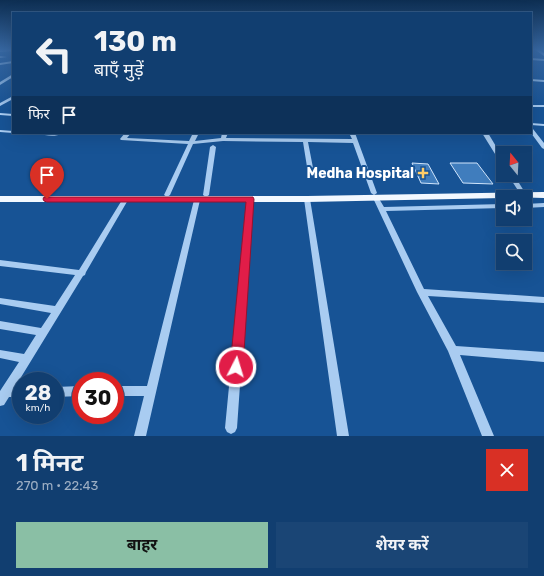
<!DOCTYPE html>
<html lang="hi">
<meta charset="utf-8">
<style>
:root{--surface:#113e70;--page:#1a4575;--text:#f1f3f6;--muted:#9caec3;--line:#305783;--accent:#8abfa5}
body{margin:0;font-family:Rubik,"Noto Sans Devanagari",sans-serif;background:var(--page);color:var(--text);height:100vh;display:flex;flex-direction:column;font-size:15px;white-space:nowrap}
*{box-sizing:border-box;margin:0}
p{font-size:13px;color:var(--muted)}
.icon{flex:none;width:22px;height:22px;fill:none;stroke:currentColor;stroke-width:2;stroke-linecap:round;stroke-linejoin:round}
.map{position:relative;height:436px;overflow:hidden}
.details{display:flex;flex-direction:column;background:var(--surface);flex:1}
.details>*{flex:none}
.top-card{position:absolute;left:12px;top:12px;width:520px;height:122px;border-radius:0px;box-shadow:0 4px 16px #0002,0 0 0 1px var(--line);background:#113e70;color:var(--text);overflow:hidden}
.needle{width:26px;rotate:342deg}
.buttons{position:absolute;left:496px;top:146px;display:grid;gap:8px}
.buttons a{display:grid;place-items:center;width:36px;height:36px;border-radius:0px;background:var(--surface);box-shadow:0 4px 16px #0002,0 0 0 1px var(--line);font-size:20px}
.speed{position:absolute;left:12px;top:372px;display:flex;gap:8px;font-size:20px;font-weight:700;text-align:center}
.speed>*{display:grid;place-content:center;width:52px;height:52px;border-radius:50%;background:var(--surface);box-shadow:0 4px 16px #0002,0 0 0 1px var(--line);line-height:1}
.speed small{font-size:10px;font-weight:400}
.speed .limit{border:6px solid #d22;background:#fff;color:#111}
.pin{position:absolute;display:grid;place-items:center;width:34px;height:34px;color:#fff;margin:-41px -17px;border-radius:50% 50% 50% 0;rotate:-45deg;box-shadow:0 0 4px #0007}
.pin .icon{rotate:45deg}
.me{position:absolute;width:44px;margin:-22px;rotate:5deg;stroke-linejoin:round;filter:drop-shadow(0 0 3px #0008)}
.turn{display:flex;align-items:center;gap:14px;height:84px;padding:0 16px;font-size:18px}
.turn .icon{width:52px;height:52px;stroke-width:2.5}
.turn b{display:block;font-size:28px;line-height:34px}
.then{display:flex;align-items:center;height:38px;padding:0 16px;background:#0003;gap:8px;font-size:15px}
.round{display:grid;place-items:center;flex:none;width:42px;height:42px;border-radius:0px;background:var(--page)}
.overview{display:flex;align-items:center;justify-content:space-between;height:68px;padding:0 16px}
h1{font-size:24px;font-weight:700;line-height:30px}
.primary-button{display:flex;gap:8px;margin-top:auto;padding:8px 16px}
.primary-button a{flex:1;height:46px;border-radius:0px;background:var(--accent);color:#111;font-size:16px;font-weight:700;line-height:46px;text-align:center}
.primary-button a+a{background:var(--page);color:var(--text)}
.map>svg:first-child{display:block}
.building{fill:#407dbd;stroke:#d0e5fc}
.lines{fill:none;stroke-linecap:round;stroke-linejoin:round}
.minor{fill:#a9ccf1;fill-rule:evenodd}
.major{fill:#f2f8ff;fill-rule:evenodd}
.route{fill:#e11d48;stroke:#92132f}
.poi-dot{fill:#ffcd68;stroke:#175395;stroke-width:1.5}
.labels{text-anchor:middle;dominant-baseline:central;stroke-width:4;stroke-linejoin:round;paint-order:stroke}
.poi-label{font-size:14px;font-weight:bold;fill:#fff;stroke:#175395;text-anchor:end}
</style>
<div class="map">
<svg width="544" height="436" viewBox="0 0 544 436">
<rect width="100%" height="100%" fill="#175395"/>
<path class="building" d="M 412,163 L 428,164 L 439,184 L 421,183 Z
M 450,163 L 477,163 L 493,184 L 463,183 Z"/>
<g class="lines">
<path class="minor" d="M 13,49 L 13,51 L 0,52 L 0,50 Z
M 534,49 L 538,49 L 544,53 L 544,56 Z
M 0,56 L 7,57 L 0,58 Z
M 531,58 L 544,59 L 544,61 L 531,60 Z
M 13,61 L 13,63 L 0,65 L 0,63 Z
M 13,74 L 13,77 L 0,85 L 0,82 Z
M 531,79 L 544,80 L 544,82 L 531,81 Z
M 13,96 L 13,99 L 0,106 L 0,103 Z
M 531,105 L 544,105 L 544,107 L 531,107 Z
M 0,113 L 13,114 L 13,116 L 0,115 Z
M 531,123 L 544,124 L 544,126 L 531,125 Z
M 531,129 L 533,129 L 544,143 L 544,149 L 542,148 L 531,133 Z
M 0,130 L 13,131 L 13,133 L 15,133 L 13,133 L 0,132 Z
M 39,133 L 60,133 L 61,134 C 56,137 44,136 39,133 Z
M 125,133 L 131,133 L 127,138 L 189,141 L 193,133 L 199,133 L 195,141 L 221,138 L 222,133 L 228,133 L 226,138 L 352,139 L 349,133 L 355,133 L 377,193 L 374,195 L 371,193 L 353,143 L 308,142 L 314,173 L 311,175 L 308,173 L 303,142 L 223,141 L 193,144 L 170,195 L 167,197 L 164,195 L 188,144 L 121,140 L 120,139 Z
M 482,133 L 488,133 L 503,158 L 503,164 L 500,162 Z
M 213,145 L 216,147 L 209,195 L 206,197 L 203,195 L 210,147 Z
M 508,175 L 514,175 L 524,191 L 523,192 L 519,192 Z
M 376,196 L 378,197 L 384,207 L 503,204 L 503,208 L 386,211 L 424,289 L 544,297 L 544,303 L 428,296 L 456,346 L 544,352 L 544,362 L 460,355 L 494,436 L 482,436 L 448,351 L 417,292 L 373,198 Z
M 250,197 L 253,199 L 237,428 L 235,432 L 231,434 L 227,432 L 225,428 L 247,199 Z
M 307,197 L 310,199 L 349,436 L 337,436 L 304,199 Z
M 125,198 L 128,200 L 86,272 L 85,275 L 83,276 L 15,387 L 21,387 L 21,397 L 9,397 L 4,405 L 0,406 L 0,391 L 19,362 L 0,358 L 0,350 L 24,354 L 36,335 L 0,329 L 0,321 L 41,328 L 51,313 L 0,304 L 0,298 L 55,306 L 75,275 L 0,266 L 0,260 L 79,270 L 122,200 Z
M 197,198 L 200,200 L 146,436 L 134,436 L 144,396 L 115,396 L 115,386 L 147,386 L 194,200 Z
M 544,203 L 544,207 L 525,208 L 525,204 Z
M 81,386 L 81,396 L 55,397 L 55,387 Z"/>
<path class="major" d="M 544,192 L 544,198 L 503,197 L 503,198 L 307,202 L 0,202 L 0,196 L 307,196 Z"/>
</g>
<linearGradient id="sky" x2="0" y2="1"><stop stop-color="#0d2e52"/><stop offset="0.45" stop-color="#3666a0"/><stop offset="1" stop-color="#3666a0" stop-opacity="0"/></linearGradient>
<rect width="544" height="110" fill="url(#sky)"/>
<path class="route" d="M 44,197 L 253,197 L 254,199 L 243,367 L 241,371 L 236,373 L 232,371 L 230,367 L 246,202 L 47,202 L 44,201 L 43,199 Z"/>
<path class="poi-dot" d="M421 167h4v4h4v4h-4v4h-4v-4h-4v-4h4z"/>
<g class="labels">
<g class="poi-label">
<text x="414" y="173">Medha Hospital</text>
</g>
</g>
</svg>
<div class="buttons">
<a><svg class="needle" viewBox="-14 -14 28 28"><path d="M0-13l5 13h-10z" fill="#e53935"/><path d="M0 13l5-13h-10z" fill="#9caec3"/></svg></a>
<a><svg class="icon" aria-label="sound" viewBox="0 0 24 24"><path d="M4 9h4l5-4v14l-5-4H4zM17 9q2 3 0 6"/></svg></a>
<a><svg class="icon" aria-label="search" viewBox="0 0 24 24"><circle cx="10" cy="10" r="6"/><path d="M15 15l6 6"/></svg></a>
</div>
<div class="speed"><div>28<small>km/h</small></div><div class="limit">30</div></div>
<div class="pin" style="left:47px;top:199px;background:#d93025"><svg class="icon" aria-label="arrive" viewBox="0 0 24 24"><path d="M6 21V4h12l-3 4 3 4H6"/></svg></div>
<svg class="me" style="left:236px;top:367px" viewBox="-20 -20 40 40"><circle r="17" fill="#e11d48" stroke="#fff" stroke-width="3"/><path d="M0-11L8 9 0 5-8 9z" fill="#fff"/></svg>
<div class="top-card">
<div class="turn"><svg class="icon" aria-label="left" viewBox="0 0 24 24"><path d="M17 20v-9H6M10 6l-5 5 5 5"/></svg><div><b>130 m</b>बाएँ मुड़ें</div></div>
<div class="then">फिर<svg class="icon" aria-label="arrive" viewBox="0 0 24 24"><path d="M6 21V4h12l-3 4 3 4H6"/></svg></div>
</div>
</div>
<section class="details">
<div class="overview"><div><h1>1 मिनट</h1><p>270 m · 22:43</p></div><a class="round" style="background:#d93025;color:#fff"><svg class="icon" aria-label="close" viewBox="0 0 24 24"><path d="M6 6l12 12M18 6L6 18"/></svg></a></div>
<div class="primary-button"><a>बाहर</a><a>शेयर करें</a></div>
</section>
